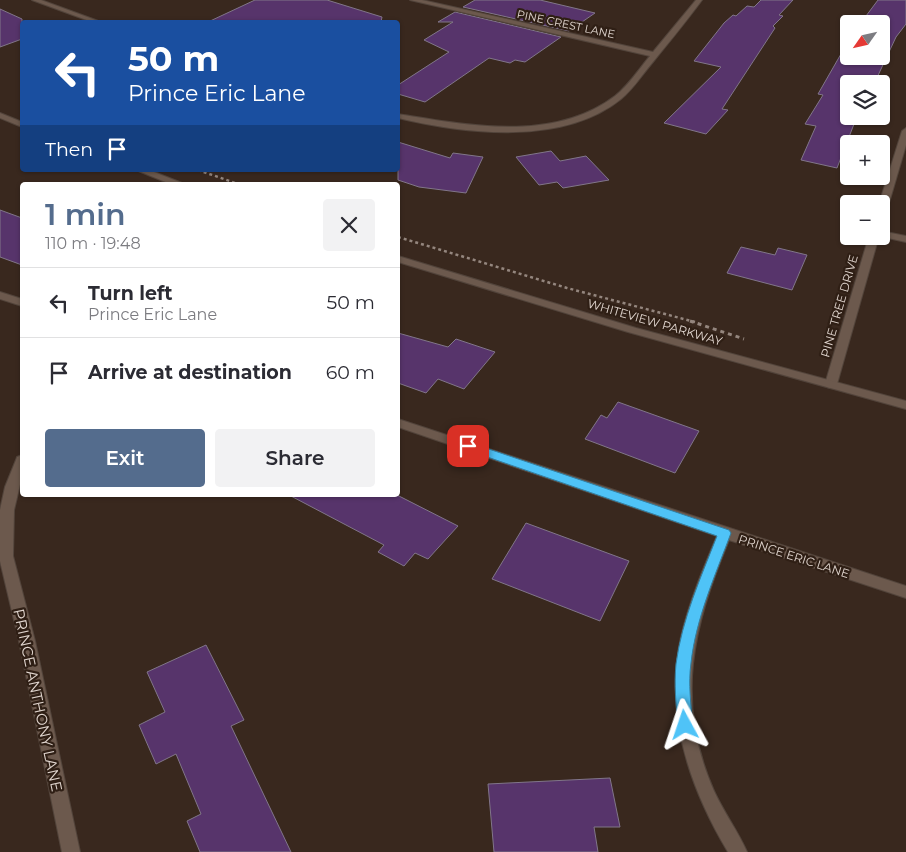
<!DOCTYPE html>
<meta charset="utf-8">
<style>
:root{--surface:#fff;--page:#f2f2f3;--text:#2b2b33;--muted:#7c7c81;--line:#e1e1e2;--accent:#546c8d}
body{margin:0;font-family:Montserrat,sans-serif;background:var(--page);color:var(--text);height:100vh;display:flex;flex-direction:column;font-size:19px;white-space:nowrap}
*{box-sizing:border-box;margin:0}
p{font-size:16px;color:var(--muted)}
.icon{flex:none;width:28px;height:28px;fill:none;stroke:currentColor;stroke-width:2;stroke-linecap:round;stroke-linejoin:round}
.map{position:relative;flex:1;overflow:hidden}
.sheet{position:absolute;left:20px;top:182px;width:380px;height:315px;display:flex;flex-direction:column;background:var(--surface);border-radius:5px;box-shadow:0 1px 4px #0004}
.sheet>*{flex:none}
.guide{position:absolute;left:20px;top:20px;width:380px;height:152px;border-radius:5px;box-shadow:0 1px 4px #0004;background:#1a4fa0;color:#fff;overflow:hidden}
.needle{width:32px;rotate:236deg}
.buttons{position:absolute;left:840px;top:15px;display:grid;gap:10px}
.buttons a{display:grid;place-items:center;width:50px;height:50px;border-radius:5px;background:var(--surface);box-shadow:0 1px 4px #0004;font-size:25px}
.pin{position:absolute;display:grid;place-items:center;width:42px;height:42px;color:#fff;margin:-21px;border-radius:10px;box-shadow:0 2px 8px #0006}
.me{position:absolute;width:55px;margin:-28px;rotate:355deg;stroke-linejoin:round;filter:drop-shadow(0 0 4px #0008)}
.turn{display:flex;align-items:center;gap:18px;height:105px;padding:0 25px;font-size:22px}
.turn .icon{width:65px;height:65px;stroke-width:2.5}
.turn b{display:block;font-size:35px;line-height:42px}
.then{display:flex;align-items:center;height:48px;padding:0 25px;background:#0003;gap:10px;font-size:19px}
.round{display:grid;place-items:center;flex:none;width:52px;height:52px;border-radius:5px;background:var(--page)}
.summary{display:flex;align-items:center;justify-content:space-between;height:85px;padding:0 25px}
h1{font-size:30px;font-weight:600;line-height:38px;color:var(--accent)}
.button{display:flex;gap:10px;margin-top:auto;padding:10px 25px}
.button a{flex:1;height:58px;border-radius:5px;background:var(--accent);color:#fff;font-size:20px;font-weight:600;line-height:58px;text-align:center}
.button a+a{background:var(--page);color:var(--text)}
ul{padding:0;list-style:none}
li{display:flex;align-items:center;gap:15px;height:70px;padding:0 25px;border-top:1px solid var(--line)}
li div{flex:1}
li b{display:block;font-size:19px}
li em{font-style:normal}
.map>svg:first-child{display:block}
.building{fill:#57346b;stroke:#817689}
.lines{fill:none;stroke-linecap:round;stroke-linejoin:round}
.minor-casing{stroke:#52443b;stroke-width:2}
.tertiary-casing{stroke:#52443b;stroke-width:2}
.path-far1{stroke:#94867e;stroke-width:2.5;stroke-dasharray:3 3;stroke-linecap:butt}
.path{stroke:#94867e;stroke-width:3;stroke-dasharray:4 4;stroke-linecap:butt}
.minor{fill:#6c594d;fill-rule:evenodd}
.tertiary{fill:#6c594d;fill-rule:evenodd}
.route{fill:#4fc3f7;stroke:#337fa1}
.labels{text-anchor:middle;dominant-baseline:central;stroke-width:4.5;stroke-linejoin:round;paint-order:stroke}
.far-street-label{font-size:11px;fill:#e2d7d0;stroke:#2f1f15}
.street-label{font-size:12px;fill:#e2d7d0;stroke:#2f1f15}
.near-street-label{font-size:15px;fill:#e2d7d0;stroke:#2f1f15}
</style>
<div class="map">
<svg width="906" height="852" viewBox="0 0 906 852">
<rect width="100%" height="100%" fill="#39281e"/>
<path class="building" d="M 255,0 L 327,0 L 382,17 L 381,22 L 208,22 Z
M 475,0 L 540,0 L 595,13 L 569,31 L 463,7 Z
M 761,0 L 793,0 L 779,15 L 783,16 L 773,26 L 775,28 L 722,109 L 728,110 L 706,134 L 664,123 L 721,67 L 694,61 L 724,23 L 733,15 L 736,16 L 747,6 L 754,7 Z
M 878,0 L 906,0 L 906,24 L 896,37 L 874,84 L 849,84 L 849,116 L 854,116 L 850,123 L 854,124 L 837,168 L 801,160 L 816,126 L 805,124 L 823,95 L 818,94 L 849,40 L 849,56 L 881,56 L 881,24 L 860,24 Z
M 0,9 L 22,19 L 22,39 L 0,47 Z
M 455,12 L 561,37 L 525,62 L 515,60 L 510,63 L 489,58 L 425,102 L 398,94 L 398,85 L 449,52 L 424,40 L 453,22 L 438,22 Z
M 398,142 L 450,158 L 453,153 L 483,157 L 466,193 L 419,187 L 398,180 Z
M 551,151 L 560,161 L 586,156 L 609,180 L 563,188 L 557,182 L 539,185 L 516,157 Z
M 0,210 L 22,218 L 22,265 L 0,257 Z
M 741,247 L 775,255 L 778,248 L 807,255 L 792,290 L 727,273 Z
M 398,333 L 448,347 L 456,339 L 495,352 L 464,389 L 438,379 L 426,393 L 398,383 Z
M 618,402 L 699,431 L 675,473 L 585,439 L 601,415 L 607,418 Z
M 289,495 L 397,495 L 458,526 L 428,559 L 415,553 L 404,566 L 378,552 L 384,545 Z
M 526,523 L 629,561 L 600,621 L 492,579 Z
M 206,645 L 244,720 L 231,726 L 291,852 L 200,852 L 187,821 L 201,814 L 176,754 L 156,764 L 139,725 L 165,712 L 147,672 Z
M 610,778 L 620,827 L 594,827 L 598,852 L 494,852 L 488,784 Z"/>
<g class="lines">
<g class="minor-casing">
<path id="minor" d="M 32,0 L 41,0 L 101,22 L 92,22 Z
M 410,0 L 422,0 L 653,52 L 696,0 L 702,0 C 685,23 666,46 648,68 C 640,78 632,90 621,99 C 563,146 465,134 398,118 L 398,114 C 467,125 553,143 615,96 C 629,85 639,69 650,56 Z
M 906,128 L 906,145 L 886,213 L 881,216 L 881,204 L 879,204 L 902,131 Z
M 881,231 L 906,236 L 906,242 L 879,236 L 837,384 L 831,388 L 827,387 L 825,384 L 869,236 L 881,236 Z
M 0,292 L 22,299 L 22,306 L 0,299 Z
M 398,419 L 906,586 L 906,598 L 729,540 C 693,627 674,700 714,791 C 724,813 738,831 747,852 L 728,852 C 689,787 664,712 681,637 C 689,602 703,569 717,536 L 398,427 Z
M 22,455 L 22,476 L 14,510 L 13,556 L 35,641 L 80,852 L 62,852 L 19,641 L 0,561 L 0,510 L 5,487 L 16,460 L 17,457 Z"/>
</g>
<g class="tertiary-casing">
<path id="tertiary" d="M 0,113 L 22,122 L 22,127 L 0,118 Z
M 136,170 L 149,170 L 187,185 L 173,185 Z
M 398,256 L 636,328 L 906,401 L 906,409 L 628,332 L 398,262 Z"/>
</g>
<path class="path-far1" d="M 198,170 L 241,185
M 398,237 L 567,288 L 695,322"/>
<path class="path" d="M 690,321 L 744,339"/>
<use href="#minor" class="minor"/>
<use href="#tertiary" class="tertiary"/>
</g>
<path class="route" d="M 468,442 L 729,530 L 731,533 C 715,576 696,618 691,663 C 688,684 691,705 693,725 L 690,730 L 685,732 L 680,730 L 678,725 C 676,705 674,684 676,664 C 682,619 701,577 717,536 L 464,449 L 463,446 Z"/>
<g class="labels">
<g class="far-street-label">
<text transform="translate(566 24) rotate(12)">PINE CREST LANE</text>
</g>
<g class="street-label">
<text transform="translate(839 306) rotate(-74)">PINE TREE DRIVE</text>
<text transform="translate(655 322) rotate(16)">WHITEVIEW PARKWAY</text>
<text transform="translate(794 556) rotate(18)">PRINCE ERIC LANE</text>
</g>
<g class="near-street-label">
<text transform="translate(38 700) rotate(78)">PRINCE ANTHONY LANE</text>
</g>
</g>
</svg>
<div class="buttons">
<a><svg class="needle" viewBox="-14 -14 28 28"><path d="M0-13l5 13h-10z" fill="#e53935"/><path d="M0 13l5-13h-10z" fill="#7c7c81"/></svg></a>
<a><svg class="icon" aria-label="layers" viewBox="0 0 24 24"><path d="M12 4l9 5-9 5-9-5zM3 14l9 5 9-5"/></svg></a>
<a>+</a>
<a>−</a>
</div>
<div class="pin" style="left:468px;top:446px;background:#d93025"><svg class="icon" aria-label="arrive" viewBox="0 0 24 24"><path d="M6 21V4h12l-3 4 3 4H6"/></svg></div>
<svg class="me" style="left:685px;top:725px" viewBox="-20 -20 40 40"><path d="M0-17L14 15 0 8-14 15z" fill="#4fc3f7" stroke="#fff" stroke-width="4"/></svg>
<div class="guide">
<div class="turn"><svg class="icon" aria-label="left" viewBox="0 0 24 24"><path d="M17 20v-9H6M10 6l-5 5 5 5"/></svg><div><b>50 m</b>Prince Eric Lane</div></div>
<div class="then">Then<svg class="icon" aria-label="arrive" viewBox="0 0 24 24"><path d="M6 21V4h12l-3 4 3 4H6"/></svg></div>
</div>
<section class="sheet">
<div class="summary"><div><h1>1 min</h1><p>110 m · 19:48</p></div><a class="round"><svg class="icon" aria-label="close" viewBox="0 0 24 24"><path d="M6 6l12 12M18 6L6 18"/></svg></a></div>
<ul>
<li><svg class="icon" aria-label="left" viewBox="0 0 24 24"><path d="M17 20v-9H6M10 6l-5 5 5 5"/></svg><div><b>Turn left</b><p>Prince Eric Lane</p></div><em>50 m</em></li>
<li><svg class="icon" aria-label="arrive" viewBox="0 0 24 24"><path d="M6 21V4h12l-3 4 3 4H6"/></svg><div><b>Arrive at destination</b></div><em>60 m</em></li>
</ul>
<div class="button"><a>Exit</a><a>Share</a></div>
</section>
</div>
